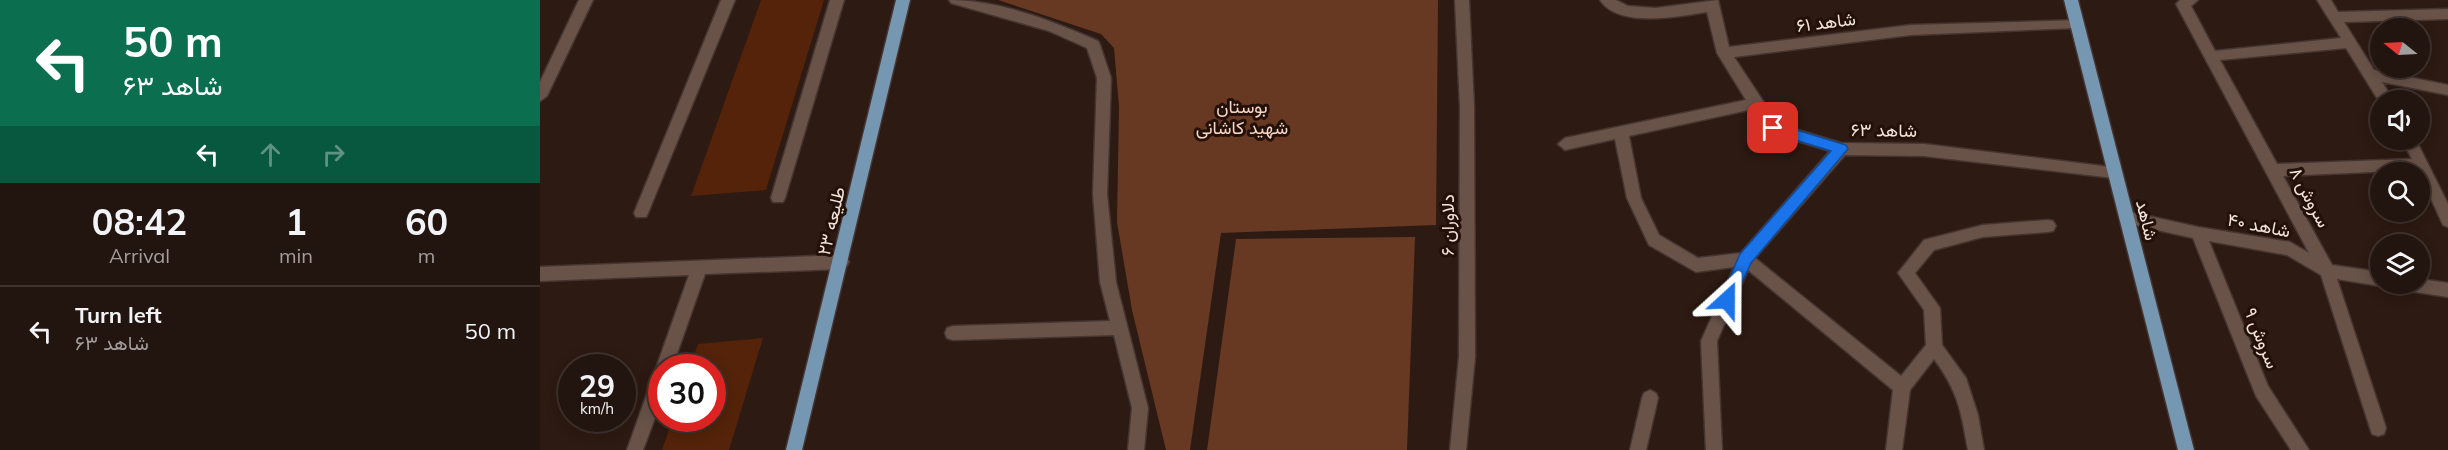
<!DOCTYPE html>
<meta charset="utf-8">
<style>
:root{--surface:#22140e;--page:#2a1d17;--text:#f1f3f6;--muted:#a29e9e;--line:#3f332e}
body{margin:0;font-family:Mulish,Vazirmatn,sans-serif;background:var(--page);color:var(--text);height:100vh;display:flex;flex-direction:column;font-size:22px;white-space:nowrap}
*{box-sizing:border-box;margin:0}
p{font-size:20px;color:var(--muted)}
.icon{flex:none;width:33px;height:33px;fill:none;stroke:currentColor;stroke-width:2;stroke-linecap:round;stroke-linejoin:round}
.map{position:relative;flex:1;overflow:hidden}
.drawer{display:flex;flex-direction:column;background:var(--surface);width:540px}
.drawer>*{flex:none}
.hud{background:#0b6e4f;color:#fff;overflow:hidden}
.needle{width:39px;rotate:288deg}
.controls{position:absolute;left:1830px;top:18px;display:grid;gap:12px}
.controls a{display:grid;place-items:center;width:60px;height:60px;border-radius:50%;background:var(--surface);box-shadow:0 3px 15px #0003,0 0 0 2px var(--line);font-size:30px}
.speed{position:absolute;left:18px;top:354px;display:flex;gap:12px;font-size:30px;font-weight:700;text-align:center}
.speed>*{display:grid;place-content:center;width:78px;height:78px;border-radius:50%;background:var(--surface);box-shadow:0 3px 15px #0003,0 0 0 2px var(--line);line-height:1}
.speed small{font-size:15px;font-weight:400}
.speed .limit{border:9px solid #d22;background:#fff;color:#111}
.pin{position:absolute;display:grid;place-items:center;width:51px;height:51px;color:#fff;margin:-26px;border-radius:12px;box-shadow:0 3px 9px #0006}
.me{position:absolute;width:66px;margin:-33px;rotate:24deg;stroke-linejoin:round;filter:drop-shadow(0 0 4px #0008)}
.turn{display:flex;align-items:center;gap:21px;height:126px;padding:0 24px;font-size:27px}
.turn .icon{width:78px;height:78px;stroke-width:2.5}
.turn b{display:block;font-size:42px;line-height:51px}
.lanes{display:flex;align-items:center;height:57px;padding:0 24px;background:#0003;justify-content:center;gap:30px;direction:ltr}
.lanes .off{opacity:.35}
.eta{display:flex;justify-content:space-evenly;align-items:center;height:102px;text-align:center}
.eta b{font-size:36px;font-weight:700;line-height:42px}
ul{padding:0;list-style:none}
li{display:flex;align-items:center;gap:18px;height:90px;padding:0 24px;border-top:2px solid var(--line)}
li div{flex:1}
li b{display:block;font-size:22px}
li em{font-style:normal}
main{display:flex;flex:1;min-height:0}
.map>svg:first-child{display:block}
.green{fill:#673923}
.building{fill:#542309}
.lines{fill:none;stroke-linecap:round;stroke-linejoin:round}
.minor-casing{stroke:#453531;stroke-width:3}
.major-casing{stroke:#453531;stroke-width:3}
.minor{fill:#695349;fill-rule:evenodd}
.major{fill:#7597b1;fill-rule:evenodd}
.route{fill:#1a73e8;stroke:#114b97;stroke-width:1.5}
.labels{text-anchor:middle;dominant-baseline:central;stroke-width:6;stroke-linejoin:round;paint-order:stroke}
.street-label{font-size:18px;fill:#efe1db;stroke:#231109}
.park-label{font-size:18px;fill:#f8d5c5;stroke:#231109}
</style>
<main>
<section class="drawer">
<div class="hud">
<div class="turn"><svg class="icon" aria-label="left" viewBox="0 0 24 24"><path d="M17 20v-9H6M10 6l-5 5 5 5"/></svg><div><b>50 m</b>شاهد ۶۳</div></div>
<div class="lanes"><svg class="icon" aria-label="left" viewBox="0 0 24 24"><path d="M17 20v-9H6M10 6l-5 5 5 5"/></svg><svg class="icon off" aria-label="ahead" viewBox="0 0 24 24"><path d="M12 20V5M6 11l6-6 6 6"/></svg><svg class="icon off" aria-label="right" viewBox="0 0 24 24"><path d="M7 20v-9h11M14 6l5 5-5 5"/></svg></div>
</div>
<div class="eta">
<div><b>08:42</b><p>Arrival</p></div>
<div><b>1</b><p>min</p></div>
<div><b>60</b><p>m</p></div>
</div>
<ul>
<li><svg class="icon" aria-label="left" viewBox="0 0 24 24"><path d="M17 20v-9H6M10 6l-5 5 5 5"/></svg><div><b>Turn left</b><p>شاهد ۶۳</p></div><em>50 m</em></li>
</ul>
</section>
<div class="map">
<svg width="1908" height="450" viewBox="0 0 1908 450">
<rect width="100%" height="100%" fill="#2d1a12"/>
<path class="green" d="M 458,0 L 898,0 L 896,225 L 681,233 L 650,450 L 626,450 L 592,310 L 577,222 L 579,107 L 574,48 L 561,34 Z
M 875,237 L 867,450 L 667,450 L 696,239 Z"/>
<path class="building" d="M 221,0 L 284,0 L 226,190 L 151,196 Z
M 223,338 L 189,450 L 122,450 L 133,418 L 172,418 L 172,368 L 150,368 L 158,344 Z"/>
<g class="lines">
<g class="minor-casing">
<path id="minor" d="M 39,0 L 53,0 L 7,96 L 0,101 L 0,82 Z
M 181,0 L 195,0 L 108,213 L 106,217 L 96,217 L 94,213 Z
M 290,0 L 304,0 L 245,198 L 243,202 L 233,202 L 231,198 Z
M 409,0 C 460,0 512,21 558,41 L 560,45 L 571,78 L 567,194 L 576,282 L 608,408 L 604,450 L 588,450 L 592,408 L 574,335 L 413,340 L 407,338 L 405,333 L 407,328 L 413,326 L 570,321 L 560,282 L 553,194 L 557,78 L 547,48 L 509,31 L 411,3 Z
M 915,0 L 929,0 L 934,107 L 935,357 L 926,450 L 910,450 L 919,357 L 920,107 Z
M 1060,0 L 1076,0 L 1088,6 L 1116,8 L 1178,0 L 1189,47 L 1371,25 L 1541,20 L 1543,23 L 1541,26 L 1536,28 L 1371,35 L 1194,57 L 1238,124 L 1301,143 L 1384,144 L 1579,168 L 1581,172 L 1579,176 L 1574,178 L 1384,156 L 1305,155 L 1215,258 L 1361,376 L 1386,345 L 1384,310 L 1358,273 L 1384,240 L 1443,225 L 1508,220 L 1513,221 L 1516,226 L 1513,231 L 1508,232 L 1443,237 L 1394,250 L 1375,273 L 1400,308 L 1402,345 L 1426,378 L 1438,415 L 1444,450 L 1428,450 C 1421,411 1418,391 1394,359 L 1370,390 L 1362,450 L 1346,450 L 1353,390 L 1208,270 L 1177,341 L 1182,450 L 1166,450 L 1161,341 L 1194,267 L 1156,272 L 1109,245 L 1087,198 L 1075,139 L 1025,150 L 1018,144 L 1025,138 L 1206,100 L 1177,53 L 1167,12 C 1139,16 1079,29 1060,0 ZM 1213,109 L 1228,132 L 1290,151 L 1201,253 L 1158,258 L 1119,235 L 1101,198 L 1089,136 Z
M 1640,0 L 1658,0 L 1651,6 L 1675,51 L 1801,38 L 1777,0 L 1791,0 L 1798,12 L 1908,9 L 1908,19 L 1804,22 L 1834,70 L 1908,85 L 1908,95 L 1842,82 L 1853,100 L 1840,100 L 1840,103 L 1806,48 L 1680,60 L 1737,164 L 1872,159 L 1862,140 L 1876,140 L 1908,204 L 1908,227 L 1903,225 L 1878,170 L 1743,176 L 1792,265 L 1840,272 L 1840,284 L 1846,284 L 1840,286 L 1797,279 L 1846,428 L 1844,434 L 1838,436 L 1832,434 L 1830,428 L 1781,275 L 1747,255 L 1669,241 L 1728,386 L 1769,450 L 1751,450 L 1716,396 L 1653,238 L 1586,223 L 1581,221 L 1579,217 L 1581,213 L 1586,211 L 1658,227 L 1750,242 L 1769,253 L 1636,4 Z
M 301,255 L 306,257 L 309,262 L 306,267 L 301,269 L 165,274 L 132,368 L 122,368 L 122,399 L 103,450 L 87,450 L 149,275 L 0,281 L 0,267 Z
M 1880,279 L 1908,283 L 1908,297 L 1869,291 L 1864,289 L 1861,284 L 1880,284 Z
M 1110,390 L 1116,393 L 1118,398 L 1106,450 L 1090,450 L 1102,398 L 1104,393 Z"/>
</g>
<g class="major-casing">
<path id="major" d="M 356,0 L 370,0 L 262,450 L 246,450 Z
M 1524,0 L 1538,0 L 1654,450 L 1638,450 Z"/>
</g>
<use href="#minor" class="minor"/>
<use href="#major" class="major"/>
</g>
<path class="route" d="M 1233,123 L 1306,145 L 1308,149 L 1211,263 L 1192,304 L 1187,306 L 1180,300 L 1200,254 L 1291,151 L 1229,132 L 1229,124 Z"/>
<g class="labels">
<g class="street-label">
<text transform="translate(1286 22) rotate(-7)">شاهد ۶۱</text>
<text transform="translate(1344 130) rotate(1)">شاهد ۶۳</text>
<text transform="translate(1770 197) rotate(62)">سروش ۸</text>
<text transform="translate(1607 220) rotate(76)">شاهد</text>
<text transform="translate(291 221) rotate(-77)">طلیعه ۲۳</text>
<text transform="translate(907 225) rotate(-90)">دلاوران ۶</text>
<text transform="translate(1719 225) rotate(11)">شاهد ۴۰</text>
<text transform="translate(1722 338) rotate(68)">سروش ۹</text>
</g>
<g class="park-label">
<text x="702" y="106">بوستان<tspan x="702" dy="21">شهید کاشانی</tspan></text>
</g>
</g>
</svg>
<div class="controls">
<a><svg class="needle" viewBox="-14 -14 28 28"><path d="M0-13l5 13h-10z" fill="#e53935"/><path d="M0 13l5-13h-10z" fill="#a29e9e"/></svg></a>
<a><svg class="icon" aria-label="sound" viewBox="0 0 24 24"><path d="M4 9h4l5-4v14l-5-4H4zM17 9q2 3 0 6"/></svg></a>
<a><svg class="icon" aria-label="search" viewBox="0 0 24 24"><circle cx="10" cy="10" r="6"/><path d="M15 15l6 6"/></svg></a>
<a><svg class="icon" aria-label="layers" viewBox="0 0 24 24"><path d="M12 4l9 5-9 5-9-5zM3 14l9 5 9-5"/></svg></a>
</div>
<div class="speed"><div>29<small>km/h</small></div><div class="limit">30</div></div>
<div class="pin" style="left:1233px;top:128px;background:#d93025"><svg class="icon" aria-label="arrive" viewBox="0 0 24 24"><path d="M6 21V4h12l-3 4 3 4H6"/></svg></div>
<svg class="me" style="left:1187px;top:300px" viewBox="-20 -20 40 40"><path d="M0-17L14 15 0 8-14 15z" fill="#1a73e8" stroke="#fff" stroke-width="4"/></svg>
</div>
</main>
